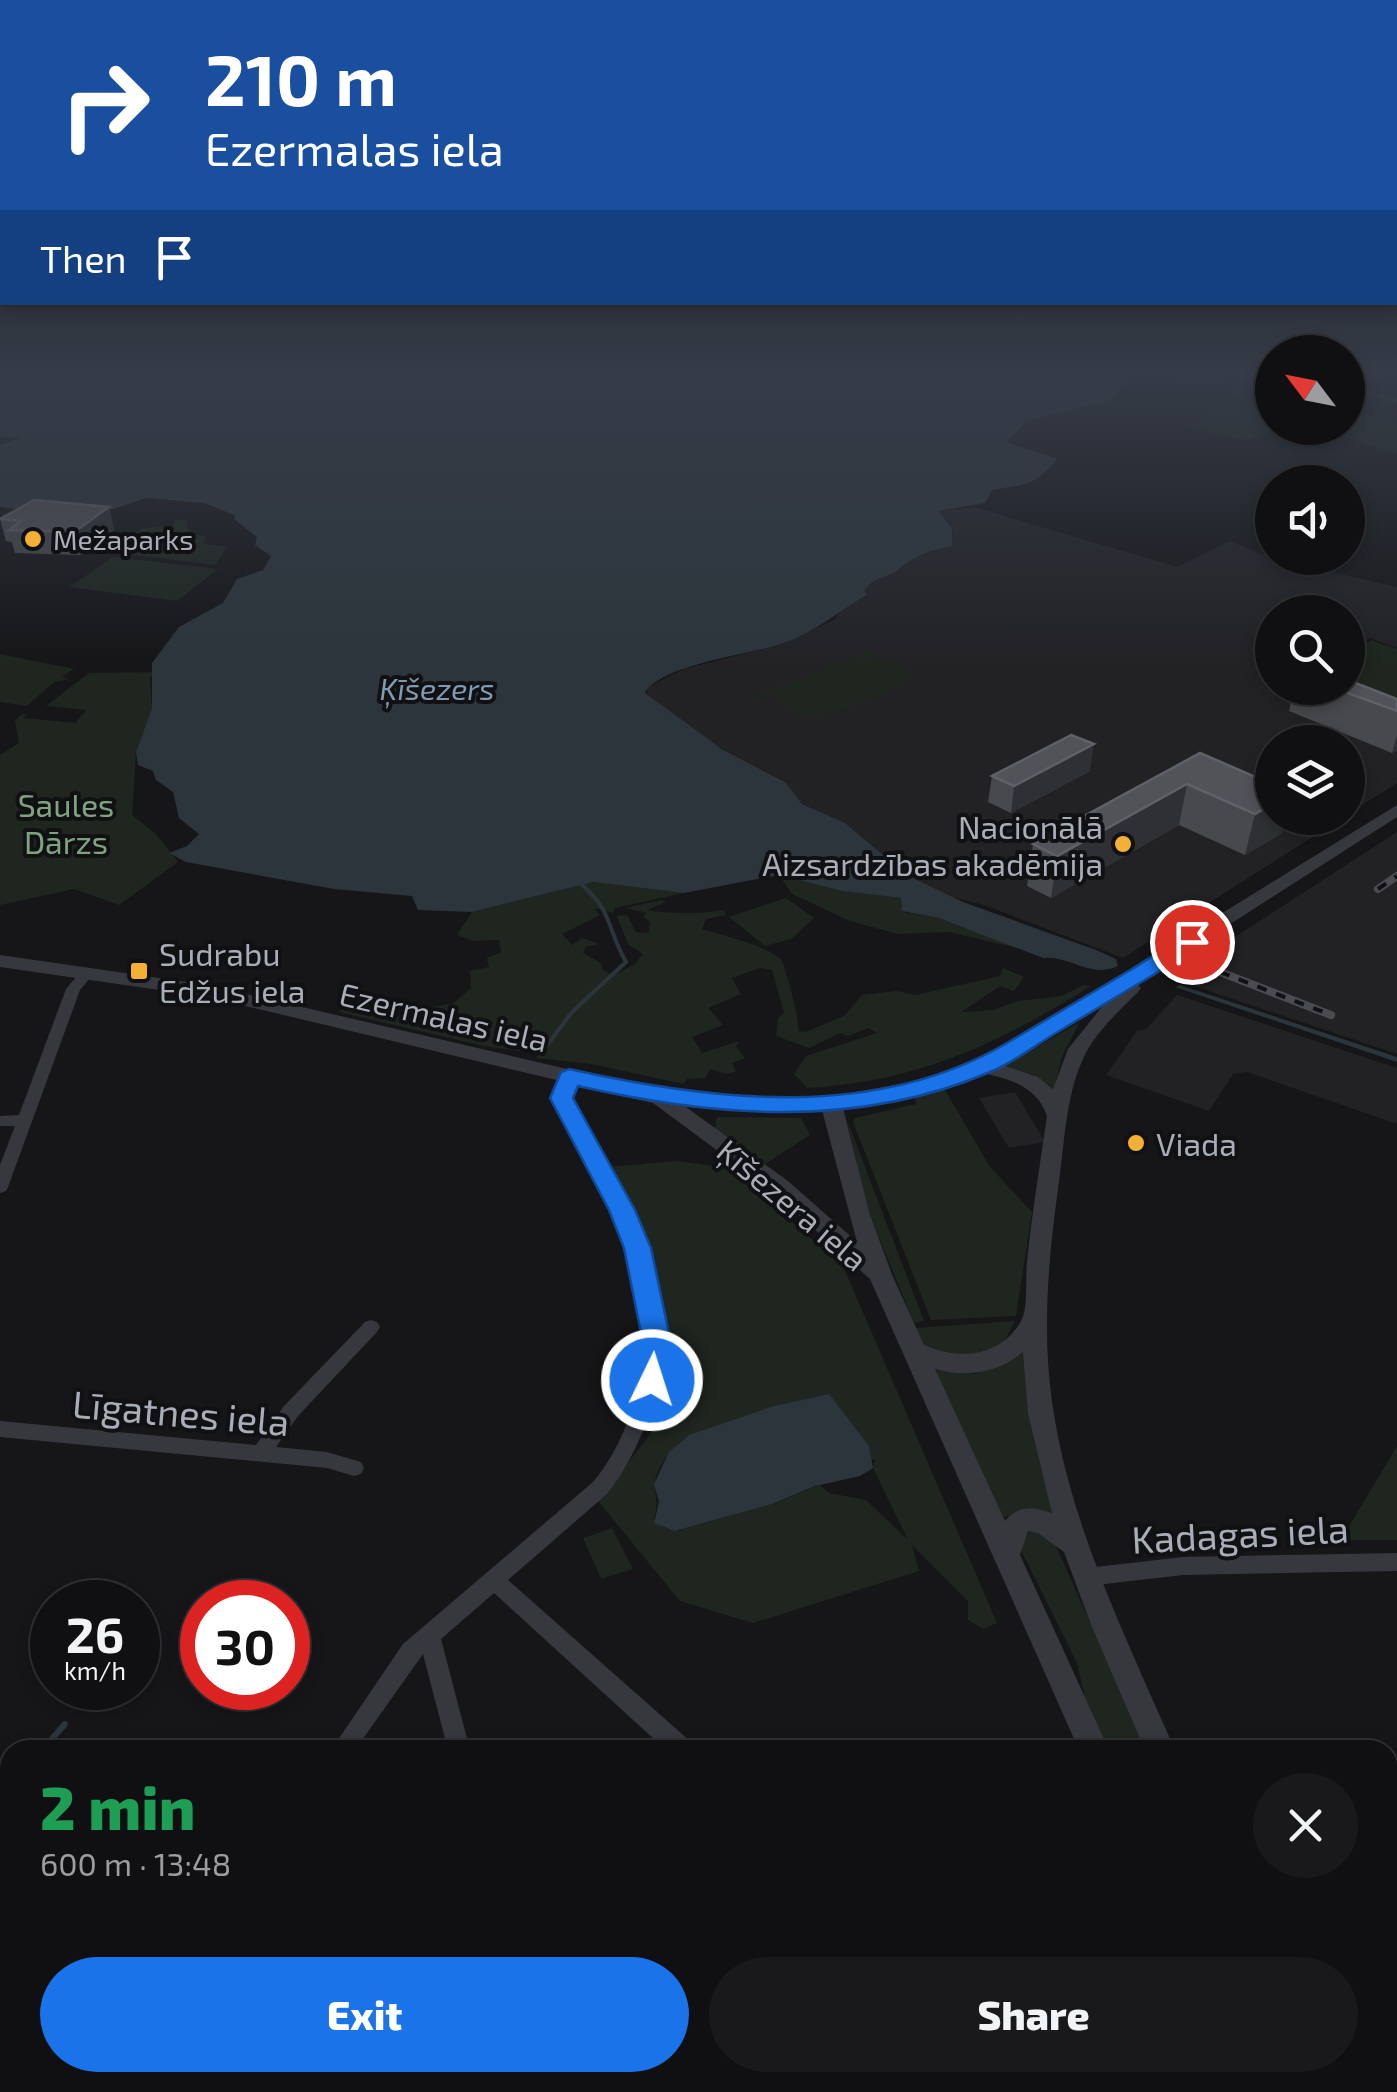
<!DOCTYPE html>
<meta charset="utf-8">
<style>
:root{--surface:#101012;--page:#19191b;--text:#f1f3f6;--muted:#9c9d9f;--line:#303032;--accent:#1a73e8}
body{margin:0;font-family:"Exo 2",sans-serif;background:var(--page);color:var(--text);height:100vh;display:flex;flex-direction:column;font-size:38px;white-space:nowrap}
*{box-sizing:border-box;margin:0}
p{font-size:32px;color:var(--muted)}
.icon{flex:none;width:55px;height:55px;fill:none;stroke:currentColor;stroke-width:2;stroke-linecap:round;stroke-linejoin:round}
.map{position:relative;flex:1;overflow:hidden}
.drawer{position:absolute;left:0px;top:1740px;width:1398px;height:352px;display:flex;flex-direction:column;background:var(--surface);border-radius:30px 30px 0 0;box-shadow:0 5px 15px #0003,0 0 0 2px var(--line)}
.drawer>*{flex:none}
.guide{position:absolute;left:0px;top:0px;width:1398px;height:305px;box-shadow:0 5px 15px #0003,0 0 0 2px var(--line);background:#1a4fa0;color:#fff;overflow:hidden}
.needle{width:65px;rotate:302deg}
.tools{position:absolute;left:1255px;top:335px;display:grid;gap:20px}
.tools a{display:grid;place-items:center;width:110px;height:110px;border-radius:50%;background:var(--surface);box-shadow:0 5px 15px #0003,0 0 0 2px var(--line);font-size:50px}
.speed{position:absolute;left:30px;top:1580px;display:flex;gap:20px;font-size:50px;font-weight:700;text-align:center}
.speed>*{display:grid;place-content:center;width:130px;height:130px;border-radius:50%;background:var(--surface);box-shadow:0 5px 15px #0003,0 0 0 2px var(--line);line-height:1}
.speed small{font-size:25px;font-weight:400}
.speed .limit{border:15px solid #d22;background:#fff;color:#111}
.pin{position:absolute;display:grid;place-items:center;width:85px;height:85px;color:#fff;margin:-42px;border:5px solid #fff;border-radius:50%;box-shadow:0 2px 10px #0007}
.me{position:absolute;width:110px;margin:-55px;rotate:4deg;stroke-linejoin:round;filter:drop-shadow(0 0 8px #0008)}
.turn{display:flex;align-items:center;gap:35px;height:210px;padding:0 40px;font-size:45px}
.turn .icon{width:130px;height:130px;stroke-width:2.5}
.turn b{display:block;font-size:70px;line-height:85px}
.then{display:flex;align-items:center;height:95px;padding:0 40px;background:#0003;gap:20px;font-size:38px}
.round{display:grid;place-items:center;flex:none;width:105px;height:105px;border-radius:52px;background:var(--page)}
.headline{display:flex;align-items:center;justify-content:space-between;height:170px;padding:0 40px}
h1{font-size:60px;font-weight:800;line-height:75px;color:#1e9e55}
.button{display:flex;gap:20px;margin-top:auto;padding:20px 40px}
.button a{flex:1;height:115px;border-radius:60px;background:var(--accent);color:#fff;font-size:40px;font-weight:800;line-height:115px;text-align:center}
.button a+a{background:var(--page);color:var(--text)}
.map>svg:first-child{display:block}
.built{fill:#222225}
.green{fill:#1e261f;fill-rule:evenodd}
.water{fill:#2c353c}
.lines{fill:none;stroke-linecap:round;stroke-linejoin:round}
.stream-far1{stroke:#2c353c;stroke-width:4}
.stream{stroke:#2c353c;stroke-width:6}
.minor{fill:#37383d;fill-rule:evenodd}
.tertiary{fill:#37383d;fill-rule:evenodd}
.rail-casing{stroke:#4a4c52;stroke-width:8}
.rail{stroke:#111113;stroke-width:4;stroke-dasharray:10;stroke-linecap:butt}
.wall{fill:#47494d}
.shaded-wall{fill:#2f3033}
.building{fill:#525359;stroke:#5f6168;stroke-width:2.5}
.route{fill:#1a73e8;stroke:#114b97;stroke-width:2.5}
.poi-dot{fill:#f2b134;stroke:#111113;stroke-width:4}
.labels{text-anchor:middle;dominant-baseline:central;stroke-width:8;stroke-linejoin:round;paint-order:stroke}
.far-poi-label{font-size:28px;fill:#a8adb8;stroke:#111113;text-anchor:start}
.far-water-label{font-size:30px;font-style:italic;fill:#7f9bb3;stroke:#111113}
.park-label{font-size:32px;fill:#7fa381;stroke:#111113}
.poi-label{font-size:32px;fill:#a8adb8;stroke:#111113;text-anchor:start}
.street-label{font-size:32px;fill:#a8adb8;stroke:#111113}
.near-street-label{font-size:38px;fill:#a8adb8;stroke:#111113}
</style>
<div class="map">
<svg width="1397" height="2092" viewBox="0 0 1397 2092">
<rect width="100%" height="100%" fill="#161618"/>
<path class="built" d="M 974,507 L 1177,567 L 1229,541 L 1272,558 L 1397,587 L 1397,648 L 1370,638 L 1348,653 L 1348,612 L 1272,612 L 1272,688 L 1320,688 L 1397,742 L 1397,783 L 1348,814 L 1348,742 L 1272,742 L 1272,818 L 1342,818 L 1123,958 L 984,905 L 955,898 L 907,875 L 853,830 L 796,800 L 785,782 L 723,749 L 646,697 L 648,687 L 684,669 L 785,643 L 834,620 L 844,607 L 866,596 L 864,591 L 870,581 L 896,571 L 906,560 L 934,551 L 953,537 L 951,524 L 939,511 Z
M 1397,832 L 1397,1054 L 1188,984 L 1215,950 Z
M 1177,995 L 1397,1068 L 1397,1124 L 1247,1072 L 1233,1074 L 1209,1111 L 1106,1075 L 1137,1031 L 1147,1028 Z
M 1015,1092 L 1045,1142 L 1009,1148 L 979,1098 Z
M 676,2082 L 760,2083 L 763,2092 L 642,2092 Z
M 1200,2082 L 1205,2092 L 820,2092 L 817,2083 Z"/>
<path class="green" d="M 1219,376 L 1224,378 L 1223,382 L 1272,383 L 1272,414 L 1262,416 L 1272,416 L 1275,428 L 1264,435 L 1243,440 L 1187,426 L 1204,422 L 1210,416 L 1204,412 L 1213,409 L 1205,406 L 1234,410 L 1239,403 L 1261,401 L 1265,396 L 1256,391 L 1257,394 L 1245,395 L 1253,398 L 1240,398 L 1227,390 L 1237,386 L 1170,381 C 1185,373 1200,384 1216,381 L 1204,377 Z
M 1348,410 L 1397,423 L 1397,454 L 1316,428 L 1348,428 Z
M 186,519 L 190,534 L 206,536 L 204,544 L 227,547 L 216,565 L 111,552 L 142,528 L 174,526 L 174,520 Z
M 113,557 L 218,569 L 177,601 L 69,587 Z
M 1371,640 L 1397,649 L 1397,720 L 1348,688 L 1348,656 Z
M 870,651 L 875,654 L 870,657 L 903,665 L 909,677 L 901,684 C 867,698 809,736 779,698 L 779,691 L 753,702 L 748,700 Z
M 0,654 L 74,669 L 62,677 L 70,679 L 54,682 L 27,706 L 0,702 Z
M 154,672 L 150,678 L 152,708 L 136,752 L 132,815 L 156,834 L 178,862 L 119,905 L 74,889 L 0,905 L 0,755 L 19,743 L 15,721 L 22,714 L 27,714 L 24,718 L 75,723 L 87,710 L 46,706 L 89,673 Z
M 779,875 L 842,891 L 901,898 L 903,912 L 939,918 L 1021,949 L 949,932 L 898,934 L 850,921 L 792,894 Z
M 593,882 L 684,893 L 615,908 L 613,913 L 594,908 L 600,915 L 562,934 L 572,945 L 582,938 L 599,944 L 586,947 L 583,953 L 601,963 L 602,969 L 613,976 L 635,964 L 643,954 L 628,944 L 617,916 L 627,915 L 636,932 L 649,933 L 650,922 L 643,916 L 647,913 L 625,908 L 661,900 L 666,902 L 647,910 C 663,914 709,914 723,910 L 726,915 L 706,919 L 702,929 C 728,937 758,943 781,959 C 787,973 800,1019 798,1031 L 806,1032 L 844,1016 L 862,995 L 896,991 L 915,995 L 1000,976 L 1003,968 L 1024,977 L 1014,991 L 1000,986 L 961,1012 L 993,1010 L 1018,1001 L 1062,996 L 1083,985 L 1091,986 C 997,1044 920,1081 807,1088 L 794,1074 L 806,1056 L 877,1033 L 869,1028 L 848,1036 L 840,1033 L 809,1048 L 776,1036 L 778,1018 L 784,1013 L 772,970 L 760,968 L 732,978 L 741,994 L 708,1008 L 723,1025 L 692,1037 L 702,1053 L 739,1041 L 736,1047 L 745,1058 L 732,1063 L 736,1071 L 727,1074 L 710,1069 L 705,1078 L 687,1079 L 683,1084 L 592,1064 L 536,1058 L 539,1054 L 484,1046 L 339,1012 L 346,1004 L 409,1019 L 430,1019 L 432,1007 L 454,1003 L 471,988 L 470,971 L 489,967 L 487,958 L 501,952 L 499,940 L 473,941 L 457,935 L 472,912 Z
M 786,898 L 814,918 L 791,939 L 765,946 L 729,917 Z
M 1080,1022 L 1062,1056 L 1054,1089 L 1034,1075 L 1004,1066 Z
M 945,1090 L 990,1167 L 1032,1212 L 1016,1316 L 931,1320 L 853,1122 L 855,1118 L 916,1104 L 915,1097 Z
M 717,1117 L 801,1118 L 810,1135 L 765,1164 L 714,1131 Z
M 847,1120 L 924,1321 L 914,1323 L 867,1208 Z
M 676,1161 L 729,1168 L 843,1266 L 997,1623 L 983,1629 L 968,1620 L 968,1601 L 912,1545 L 919,1571 L 753,1623 L 680,1601 L 598,1501 L 646,1440 L 662,1414 L 652,1411 L 660,1383 L 643,1239 L 609,1167 ZM 689,1435 L 875,1460 L 873,1468 L 908,1540 L 866,1500 L 829,1493 L 819,1485 L 772,1504 L 676,1531 L 654,1519 C 658,1505 656,1501 655,1487 C 654,1466 674,1447 689,1435 Z
M 1015,1321 L 1001,1348 L 970,1362 L 924,1346 L 916,1328 Z
M 1026,1352 L 1052,1513 L 1027,1510 L 1001,1518 L 931,1370 L 975,1374 Z
M 1397,1446 L 1397,1540 L 1341,1540 Z
M 612,1528 L 633,1569 L 601,1579 L 583,1538 Z
M 1025,1528 L 1051,1535 L 1147,1750 L 1106,1750 L 1089,1715 L 1077,1663 L 1018,1544 Z"/>
<path class="water" d="M 0,372 L 1127,372 L 1120,388 L 1108,401 L 1021,422 L 1025,424 L 1006,442 L 1057,459 C 1035,486 1026,484 992,490 L 985,503 L 939,511 L 952,528 L 952,546 C 931,550 914,556 899,569 C 887,579 873,576 864,591 L 867,595 C 838,611 815,633 781,644 C 750,654 660,665 645,693 L 722,749 L 785,782 L 802,804 L 845,823 L 907,875 L 963,902 L 1096,950 L 1116,959 L 1118,966 C 1090,979 1070,955 1043,958 L 939,918 L 902,911 L 901,898 L 842,891 L 779,875 L 684,893 L 593,882 L 472,912 L 418,910 L 412,896 L 334,889 L 186,862 L 169,853 L 187,846 L 199,834 L 179,818 L 173,792 L 156,780 L 153,771 L 138,765 L 136,752 L 152,708 L 152,663 L 179,627 L 223,603 L 237,579 L 263,570 L 271,556 L 255,545 L 257,537 L 235,520 L 234,515 L 204,503 L 146,498 L 104,512 L 43,512 L 0,507 L 0,445 L 20,438 L 0,437 Z
M 1180,985 L 1397,1057 L 1397,1062 L 1175,987 Z
M 829,1394 L 869,1446 L 873,1468 L 860,1476 L 815,1486 L 772,1504 L 675,1531 L 654,1523 L 659,1502 L 654,1484 L 669,1452 L 689,1435 L 774,1406 Z"/>
<g class="lines">
<path class="stream-far1" d="M 545,1048 L 572,1012 L 626,962 C 606,927 614,913 581,884"/>
<path class="stream" d="M 42,1750 L 65,1724
M 0,1797 L 10,1785"/>
<path class="minor" d="M 1348,385 L 1397,399 L 1397,403 L 1348,389 Z
M 87,969 L 94,973 L 80,990 L 8,1187 L 6,1191 L 0,1193 L 0,1165 L 15,1126 L 0,1126 L 0,1116 L 19,1115 L 66,989 L 82,970 Z
M 569,1072 L 577,1077 L 569,1098 C 611,1172 673,1264 666,1353 C 664,1374 657,1393 650,1413 C 639,1442 627,1469 607,1494 L 508,1580 L 691,1742 L 694,1750 L 666,1750 L 494,1593 L 441,1639 L 470,1750 L 448,1750 L 423,1654 L 355,1750 L 331,1750 L 403,1644 L 593,1482 C 610,1462 621,1440 630,1415 C 638,1394 647,1371 648,1348 C 650,1257 596,1175 553,1098 L 561,1077 Z
M 371,1320 L 377,1322 L 380,1327 L 377,1332 L 298,1416 L 276,1447 L 327,1452 L 361,1462 L 364,1468 L 361,1474 L 354,1476 L 327,1468 L 0,1437 L 0,1421 L 256,1445 L 284,1406 L 365,1322 Z
M 1397,1553 L 1397,1571 L 1183,1575 L 1087,1586 L 1080,1583 L 1076,1577 L 1080,1571 L 1087,1568 L 1183,1557 Z
M 24,2082 L 51,2082 L 47,2092 L 20,2092 Z
M 255,2082 L 282,2082 L 279,2092 L 253,2092 Z
M 779,2082 L 805,2082 L 807,2092 L 781,2092 Z"/>
<path class="tertiary" d="M 1397,805 L 1397,817 L 1137,984 L 1141,988 L 1138,992 C 1120,1010 1101,1027 1088,1049 C 1065,1090 1065,1143 1058,1189 C 1049,1254 1043,1320 1050,1385 C 1064,1514 1124,1633 1175,1750 L 1145,1750 L 1092,1627 L 1064,1552 L 1038,1533 L 1028,1531 L 1020,1555 L 1109,1750 L 1079,1750 L 870,1279 L 772,1191 L 653,1103 L 208,997 L 0,967 L 0,955 L 208,985 L 657,1090 L 748,1099 L 839,1095 L 922,1080 L 1006,1047 ZM 1105,1003 L 1068,1049 L 1053,1089 L 1038,1077 L 1000,1064 ZM 982,1073 C 1010,1079 1037,1086 1047,1116 C 1040,1165 1032,1213 1027,1262 C 1025,1280 1029,1309 1020,1323 C 998,1358 958,1360 924,1345 L 893,1277 L 869,1212 L 843,1108 L 928,1091 ZM 686,1107 L 748,1112 L 822,1110 L 857,1242 L 788,1181 ZM 1023,1352 L 1028,1413 L 1052,1513 C 1033,1507 1018,1505 1005,1521 L 935,1369 C 966,1378 998,1373 1023,1352 Z
M 1248,2082 L 1286,2082 L 1290,2092 L 1252,2092 Z
M 1315,2082 L 1353,2082 L 1357,2092 L 1319,2092 Z"/>
<g class="rail-casing">
<path id="rail" d="M 1378,889 L 1397,876
M 1220,972 L 1331,1015"/>
</g>
<use href="#rail" class="rail"/>
</g>
<path class="wall" d="M 109,507 L 114,530 L 80,555 L 15,553 L 12,542 L 6,541 L 0,519 Z
M 1294,688 L 1348,688 L 1397,699 L 1397,750 L 1392,753 L 1289,711 Z
M 1200,753 L 1282,833 L 1245,855 L 1179,825 L 1051,898 L 1027,886 L 1033,844 Z
M 1090,771 L 1011,813 L 988,802 L 992,776 Z"/>
<path class="shaded-wall" d="M 109,507 L 114,530 L 80,555 L 74,532 Z
M 1397,735 L 1397,750 L 1392,753 Z
M 1094,744 L 1090,771 L 1011,813 L 1014,786 Z
M 1187,784 L 1179,825 L 1051,898 L 1057,856 Z
M 1272,804 L 1272,818 L 1286,818 L 1282,833 L 1245,855 L 1255,814 Z"/>
<path class="building" d="M 34,500 L 109,507 L 74,532 L 9,530 L 21,521 L 0,519 Z
M 1348,680 L 1397,699 L 1397,711 L 1334,688 L 1348,688 Z
M 1071,735 L 1094,744 L 1014,786 L 992,776 Z
M 1200,753 L 1272,784 L 1272,804 L 1255,814 L 1187,784 L 1057,856 L 1033,844 Z"/>
<linearGradient id="sky" x2="0" y2="1"><stop stop-color="#0c0c0d"/><stop offset="0.56" stop-color="#363c48"/><stop offset="1" stop-color="#363c48" stop-opacity="0"/></linearGradient>
<rect width="1397" height="665" fill="url(#sky)"/>
<path class="route" d="M 1192,936 L 1203,942 L 1200,947 C 1152,976 1104,1004 1056,1033 C 1034,1046 1013,1063 990,1072 C 857,1129 714,1117 578,1086 L 573,1098 L 635,1210 L 651,1248 L 671,1343 L 662,1388 L 652,1391 L 641,1388 L 637,1380 L 643,1343 L 624,1248 L 609,1210 L 550,1098 L 561,1072 L 569,1069 C 713,1101 874,1121 1007,1043 C 1049,1018 1091,993 1132,969 C 1151,958 1171,941 1192,936 Z"/>
<g class="poi-dot">
<circle cx="33" cy="539" r="10"/>
<circle cx="1123" cy="844" r="10"/>
<rect x="129" y="961" width="20" height="20" rx="5"/>
<circle cx="1136" cy="1143" r="10"/>
</g>
<g class="labels">
<g class="far-poi-label">
<text x="53" y="539">Mežaparks</text>
</g>
<g class="far-water-label">
<text x="437" y="688">Ķīšezers</text>
</g>
<g class="park-label">
<text x="66" y="804">Saules<tspan x="66" dy="37">Dārzs</tspan></text>
</g>
<g class="poi-label">
<text x="1103" y="826" text-anchor="end">Nacionālā<tspan x="1103" dy="37">Aizsardzības akadēmija</tspan></text>
<text x="159" y="953">Sudrabu<tspan x="159" dy="37">Edžus iela</tspan></text>
<text x="1156" y="1143">Viada</text>
</g>
<g class="street-label">
<text transform="translate(444 1016) rotate(13)">Ezermalas iela</text>
<text transform="translate(793 1204) rotate(40)">Ķīšezera iela</text>
</g>
<g class="near-street-label">
<text transform="translate(181 1412) rotate(5)">Līgatnes iela</text>
<text transform="translate(1240 1533) rotate(-3)">Kadagas iela</text>
</g>
</g>
</svg>
<div class="tools">
<a><svg class="needle" viewBox="-14 -14 28 28"><path d="M0-13l5 13h-10z" fill="#e53935"/><path d="M0 13l5-13h-10z" fill="#9c9d9f"/></svg></a>
<a><svg class="icon" aria-label="sound" viewBox="0 0 24 24"><path d="M4 9h4l5-4v14l-5-4H4zM17 9q2 3 0 6"/></svg></a>
<a><svg class="icon" aria-label="search" viewBox="0 0 24 24"><circle cx="10" cy="10" r="6"/><path d="M15 15l6 6"/></svg></a>
<a><svg class="icon" aria-label="layers" viewBox="0 0 24 24"><path d="M12 4l9 5-9 5-9-5zM3 14l9 5 9-5"/></svg></a>
</div>
<div class="speed"><div>26<small>km/h</small></div><div class="limit">30</div></div>
<div class="pin" style="left:1192px;top:942px;background:#d93025"><svg class="icon" aria-label="arrive" viewBox="0 0 24 24"><path d="M6 21V4h12l-3 4 3 4H6"/></svg></div>
<svg class="me" style="left:652px;top:1380px" viewBox="-20 -20 40 40"><circle r="17" fill="#1a73e8" stroke="#fff" stroke-width="3"/><path d="M0-11L8 9 0 5-8 9z" fill="#fff"/></svg>
<div class="guide">
<div class="turn"><svg class="icon" aria-label="right" viewBox="0 0 24 24"><path d="M7 20v-9h11M14 6l5 5-5 5"/></svg><div><b>210 m</b>Ezermalas iela</div></div>
<div class="then">Then<svg class="icon" aria-label="arrive" viewBox="0 0 24 24"><path d="M6 21V4h12l-3 4 3 4H6"/></svg></div>
</div>
<section class="drawer">
<div class="headline"><div><h1>2 min</h1><p>600 m · 13:48</p></div><a class="round"><svg class="icon" aria-label="close" viewBox="0 0 24 24"><path d="M6 6l12 12M18 6L6 18"/></svg></a></div>
<div class="button"><a>Exit</a><a>Share</a></div>
</section>
</div>
